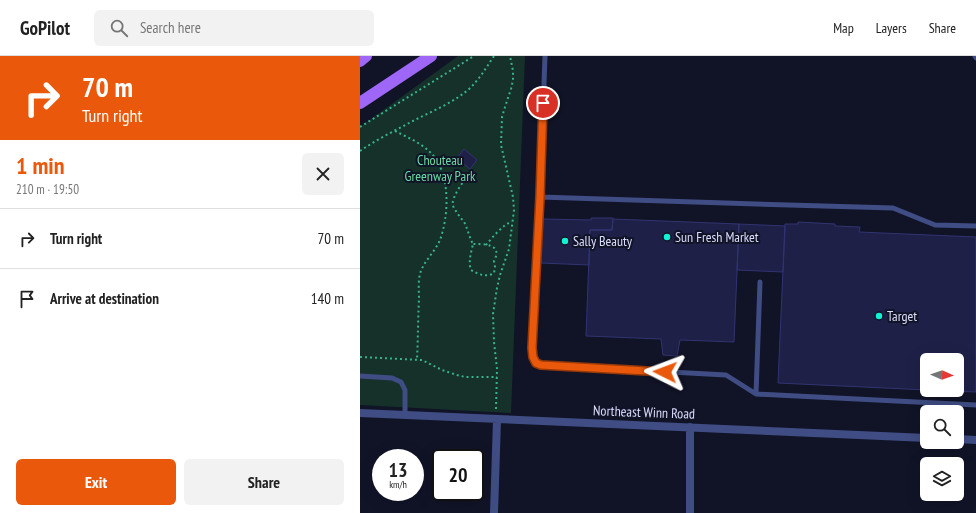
<!DOCTYPE html>
<meta charset="utf-8">
<style>
:root{--surface:#fff;--page:#f2f2f2;--text:#222;--muted:#767676;--line:#e0e0e0;--accent:#ea580c}
body{margin:0;font-family:"PT Sans Narrow",sans-serif;background:var(--page);color:var(--text);height:100vh;display:flex;flex-direction:column;font-size:15px;white-space:nowrap}
*{box-sizing:border-box;margin:0}
p{font-size:13px;color:var(--muted)}
.icon{flex:none;width:22px;height:22px;fill:none;stroke:currentColor;stroke-width:2;stroke-linecap:round;stroke-linejoin:round}
.map{position:relative;flex:1;overflow:hidden}
.details{display:flex;flex-direction:column;background:var(--surface);width:360px}
.details>*{flex:none}
.banner{background:#ea580c;color:#fff;overflow:hidden}
.needle{width:26px;rotate:92deg}
.buttons{position:absolute;left:560px;top:297px;display:grid;gap:8px}
.buttons a{display:grid;place-items:center;width:44px;height:44px;border-radius:6px;background:var(--surface);box-shadow:0 4px 16px #0002;font-size:20px}
.speed{position:absolute;left:12px;top:393px;display:flex;gap:8px;font-size:20px;font-weight:700;text-align:center}
.speed>*{display:grid;place-content:center;width:52px;height:52px;border-radius:50%;background:var(--surface);box-shadow:0 4px 16px #0002;line-height:1}
.speed small{font-size:10px;font-weight:400}
.speed .limit{border:2px solid #111;border-radius:6px;background:#fff;color:#111}
.pin{position:absolute;display:grid;place-items:center;width:34px;height:34px;color:#fff;margin:-17px;border:2px solid #fff;border-radius:50%;box-shadow:0 1px 4px #0007}
.me{position:absolute;width:44px;margin:-22px;rotate:273deg;stroke-linejoin:round;filter:drop-shadow(0 0 3px #0008)}
.turn{display:flex;align-items:center;gap:14px;height:84px;padding:0 16px;font-size:18px}
.turn .icon{width:52px;height:52px;stroke-width:2.5}
.turn b{display:block;font-size:28px;line-height:34px}
.round{display:grid;place-items:center;flex:none;width:42px;height:42px;border-radius:6px;background:var(--page)}
.head{display:flex;align-items:center;justify-content:space-between;height:68px;padding:0 16px}
h1{font-size:24px;font-weight:800;line-height:30px;color:var(--accent)}
.primary-button{display:flex;gap:8px;margin-top:auto;padding:8px 16px}
.primary-button a{flex:1;height:46px;border-radius:6px;background:var(--accent);color:#fff;font-size:16px;font-weight:800;line-height:46px;text-align:center}
.primary-button a+a{background:var(--page);color:var(--text)}
ul{padding:0;list-style:none}
li{display:flex;align-items:center;gap:12px;height:60px;padding:0 16px;border-top:1px solid var(--line)}
li div{flex:1}
li b{display:block;font-size:15px}
li em{font-style:normal}
header{display:flex;align-items:center;gap:24px;box-sizing:border-box;height:56px;padding:0 20px;background:var(--surface);border-bottom:1px solid var(--line)}
header strong{font-size:19px}
nav{display:flex;gap:22px;margin-inline-start:auto;font-size:14px}
.search{width:280px;height:36px;background:var(--page);display:flex;align-items:center;gap:10px;box-sizing:border-box;padding:0 14px;border-radius:6px;color:var(--muted);font-size:15px}
main{display:flex;flex:1;min-height:0}
.map>svg:first-child{display:block}
.green{fill:#153129}
.building{fill:#1e2047;stroke:#323472}
.lines{fill:none;stroke-linecap:round;stroke-linejoin:round}
.path{stroke:#37b48f;stroke-width:2;stroke-dasharray:2 3;stroke-linecap:butt}
.lane{stroke:#3f4d84;stroke-width:5}
.street{stroke:#3f4d84;stroke-width:8}
.primary{stroke:#9f67f7;stroke-width:12}
.route-casing{stroke:#983908;stroke-width:10}
.route{stroke:#ea580c;stroke-width:7}
.poi-dot{fill:#11f2d4;stroke:#111327;stroke-width:1.5}
.labels{text-anchor:middle;dominant-baseline:central;stroke-width:4;stroke-linejoin:round;paint-order:stroke}
.park-label{font-size:14px;fill:#69daa3;stroke:#111327}
.poi-label{font-size:14px;fill:#dadefd;stroke:#111327;text-anchor:start}
.street-label{font-size:14px;fill:#dadefd;stroke:#111327}
</style>
<header>
<strong>GoPilot</strong>
<div class="search"><svg class="icon" aria-label="search" viewBox="0 0 24 24"><circle cx="10" cy="10" r="6"/><path d="M15 15l6 6"/></svg>Search here</div>
<nav><a>Map</a><a>Layers</a><a>Share</a></nav>
</header>
<main>
<section class="details">
<div class="banner">
<div class="turn"><svg class="icon" aria-label="right" viewBox="0 0 24 24"><path d="M7 20v-9h11M14 6l5 5-5 5"/></svg><div><b>70 m</b>Turn right</div></div>
</div>
<div class="head"><div><h1>1 min</h1><p>210 m · 19:50</p></div><a class="round"><svg class="icon" aria-label="close" viewBox="0 0 24 24"><path d="M6 6l12 12M18 6L6 18"/></svg></a></div>
<ul>
<li><svg class="icon" aria-label="right" viewBox="0 0 24 24"><path d="M7 20v-9h11M14 6l5 5-5 5"/></svg><div><b>Turn right</b></div><em>70 m</em></li>
<li><svg class="icon" aria-label="arrive" viewBox="0 0 24 24"><path d="M6 21V4h12l-3 4 3 4H6"/></svg><div><b>Arrive at destination</b></div><em>140 m</em></li>
</ul>
<div class="primary-button"><a>Exit</a><a>Share</a></div>
</section>
<div class="map">
<svg width="616" height="457" viewBox="0 0 616 457">
<rect width="100%" height="100%" fill="#111327"/>
<path class="green" d="M 98,0 L 165,0 L 151,357 L 0,349 L 0,71 Z"/>
<path class="building" d="M 104,93 L 117,104 L 110,113 L 97,102 Z
M 231,162 L 253,162 L 252,174 L 230,174 L 229,209 L 181,207 L 183,163 L 231,164 Z
M 253,163 L 379,168 L 374,286 L 320,284 L 317,300 L 303,299 L 301,283 L 226,280 L 230,174 L 252,174 Z
M 438,166 L 475,168 L 475,170 L 500,171 L 499,176 L 616,181 L 616,336 L 568,334 L 597,334 L 597,304 L 567,304 L 567,334 L 418,327 L 425,168 L 438,168 Z
M 379,168 L 425,170 L 423,216 L 377,214 Z"/>
<g class="lines">
<path class="path" d="M 0,71 L 114,0
M 35,75 C 47,81 61,87 71,97 C 91,118 89,159 80,184 C 75,196 63,206 60,218 C 58,225 59,236 59,243 C 58,263 58,283 57,304
M 0,95 C 16,84 34,75 51,66 C 70,56 91,48 108,34 C 119,24 126,12 134,0
M 79,110 L 97,102
M 111,115 C 106,122 90,142 93,150 C 96,156 100,161 104,166 C 108,173 109,181 113,188 C 111,197 108,206 111,214 C 118,218 126,222 134,217 L 135,211 L 134,205 C 143,188 125,188 113,188
M 126,189 C 132,182 144,167 152,166
M 0,301 L 62,304 L 82,314 L 97,319 L 105,321 L 137,321
M 136,353 L 137,313 L 134,286 L 133,258 L 137,232 L 140,219 L 149,193 L 154,154 L 153,141 L 141,89 L 142,61 L 145,51 L 151,33 L 153,24 L 153,15 L 150,0"/>
<path class="lane" d="M 185,0 L 180,141 L 172,292 L 173,301 L 175,307 L 181,309 L 366,319 L 396,338 L 616,349
M 615,0 L 616,2
M 180,141 L 429,149 L 533,152 L 575,169 L 616,170
M 0,320 L 32,322 L 41,326 L 45,334 L 45,360
M 396,338 L 400,226"/>
<path class="street" d="M 0,357 L 567,382
M 597,383 L 616,384
M 134,457 L 137,364
M 330,457 L 330,371"/>
<path class="primary" d="M 0,5 L 6,0
M 0,47 L 71,0"/>
</g>
<g class="lines">
<g class="route-casing">
<path id="route" d="M 183,47 L 180,141 L 172,292 L 173,301 L 176,307 L 181,309 L 305,316"/>
</g>
<use href="#route" class="route"/>
</g>
<g class="poi-dot">
<circle cx="307" cy="181" r="4"/>
<circle cx="205" cy="185" r="4"/>
<circle cx="519" cy="260" r="4"/>
</g>
<g class="labels">
<g class="park-label">
<text x="80" y="104">Chouteau<tspan x="80" dy="16">Greenway Park</tspan></text>
</g>
<g class="poi-label">
<text x="315" y="181">Sun Fresh Market</text>
<text x="213" y="185">Sally Beauty</text>
<text x="527" y="260">Target</text>
</g>
<g class="street-label">
<text transform="translate(284 356) rotate(2)">Northeast Winn Road</text>
</g>
</g>
</svg>
<div class="buttons">
<a><svg class="needle" viewBox="-14 -14 28 28"><path d="M0-13l5 13h-10z" fill="#e53935"/><path d="M0 13l5-13h-10z" fill="#767676"/></svg></a>
<a><svg class="icon" aria-label="search" viewBox="0 0 24 24"><circle cx="10" cy="10" r="6"/><path d="M15 15l6 6"/></svg></a>
<a><svg class="icon" aria-label="layers" viewBox="0 0 24 24"><path d="M12 4l9 5-9 5-9-5zM3 14l9 5 9-5"/></svg></a>
</div>
<div class="speed"><div>13<small>km/h</small></div><div class="limit">20</div></div>
<div class="pin" style="left:183px;top:47px;background:#d93025"><svg class="icon" aria-label="arrive" viewBox="0 0 24 24"><path d="M6 21V4h12l-3 4 3 4H6"/></svg></div>
<svg class="me" style="left:305px;top:316px" viewBox="-20 -20 40 40"><path d="M0-17L14 15 0 8-14 15z" fill="#ea580c" stroke="#fff" stroke-width="4"/></svg>
</div>
</main>
